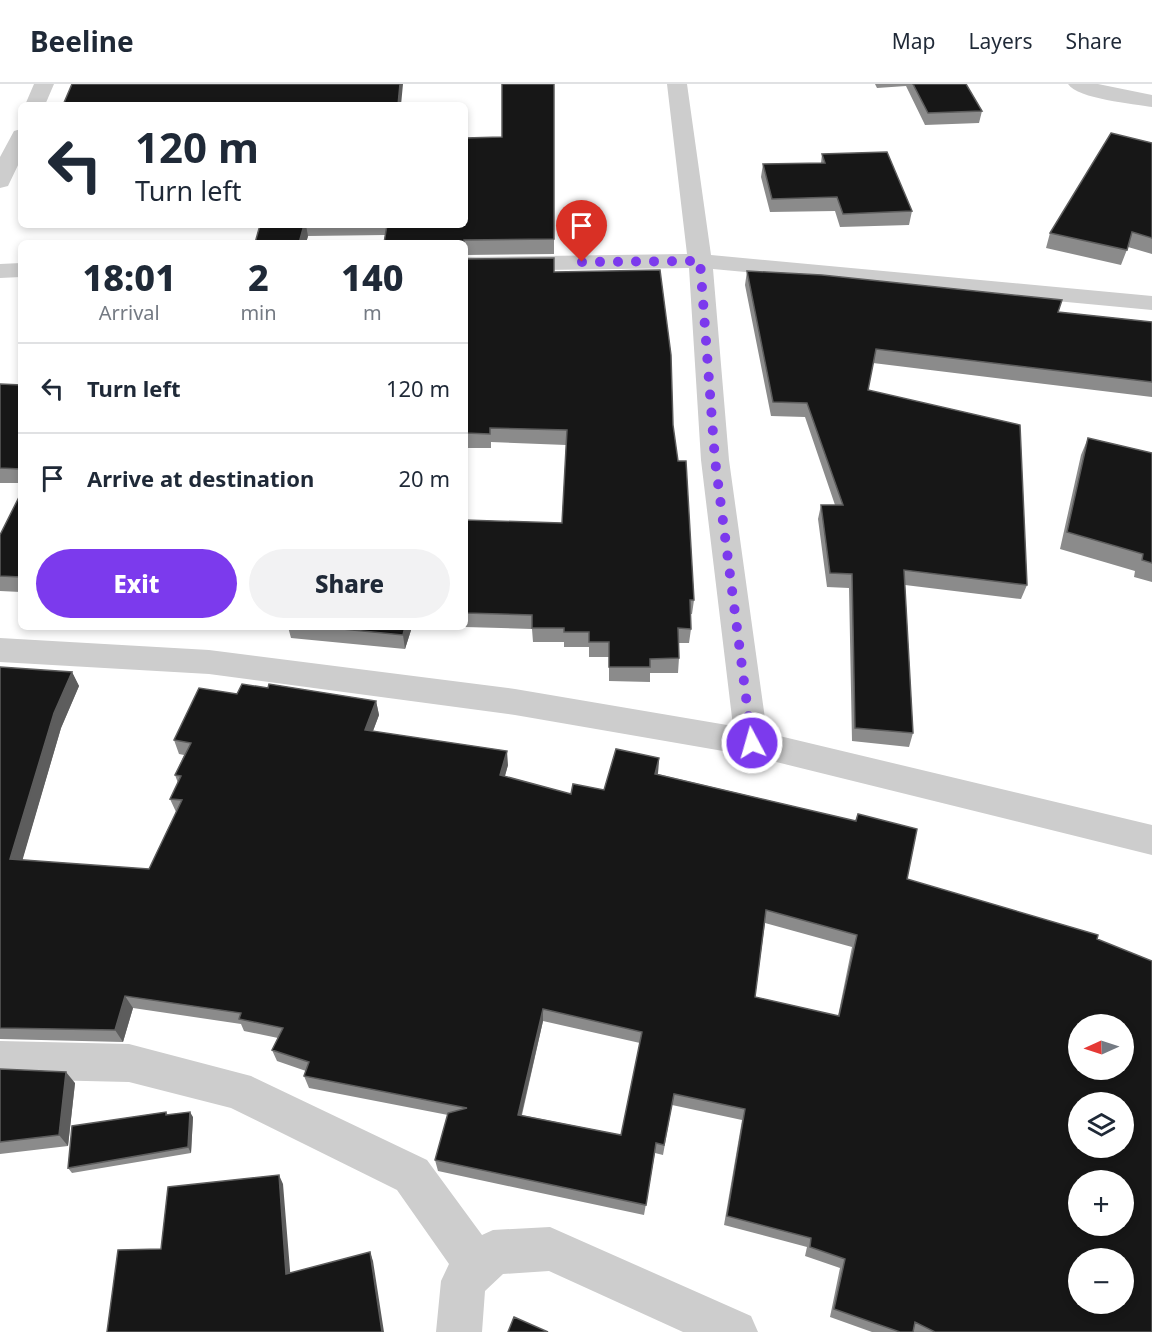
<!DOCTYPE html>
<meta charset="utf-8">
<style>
:root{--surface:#fff;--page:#f2f2f3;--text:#1f2937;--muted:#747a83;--line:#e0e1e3;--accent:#7c3aed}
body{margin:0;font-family:"Noto Sans",sans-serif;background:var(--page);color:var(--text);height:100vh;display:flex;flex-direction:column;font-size:22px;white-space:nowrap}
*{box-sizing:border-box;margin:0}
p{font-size:20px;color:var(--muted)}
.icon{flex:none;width:33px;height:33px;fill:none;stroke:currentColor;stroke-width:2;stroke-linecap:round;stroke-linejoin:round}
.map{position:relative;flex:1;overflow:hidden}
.sheet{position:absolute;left:18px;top:156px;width:450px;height:390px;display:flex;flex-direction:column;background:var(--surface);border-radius:9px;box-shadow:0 3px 9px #0003}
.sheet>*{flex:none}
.guide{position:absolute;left:18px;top:18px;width:450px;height:126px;border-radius:9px;box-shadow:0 3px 9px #0003;background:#fff;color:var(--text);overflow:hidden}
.needle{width:39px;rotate:267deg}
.controls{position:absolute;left:1068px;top:930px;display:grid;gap:12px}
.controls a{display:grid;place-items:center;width:66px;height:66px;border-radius:50%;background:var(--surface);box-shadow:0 3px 9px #0003;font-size:30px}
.pin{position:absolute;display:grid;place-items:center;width:51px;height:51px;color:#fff;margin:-62px -26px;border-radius:50% 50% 50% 0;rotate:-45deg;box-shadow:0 0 6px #0007}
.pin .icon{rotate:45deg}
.me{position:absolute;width:66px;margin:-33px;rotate:354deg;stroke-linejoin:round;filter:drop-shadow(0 0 4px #0008)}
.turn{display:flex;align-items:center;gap:21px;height:126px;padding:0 18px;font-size:27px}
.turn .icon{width:78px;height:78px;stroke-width:2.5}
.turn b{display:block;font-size:42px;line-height:51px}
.eta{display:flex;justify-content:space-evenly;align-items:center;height:102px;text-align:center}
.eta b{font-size:36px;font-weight:800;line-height:42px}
.primary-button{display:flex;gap:12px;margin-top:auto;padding:12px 18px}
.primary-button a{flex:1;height:69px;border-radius:36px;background:var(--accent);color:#fff;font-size:24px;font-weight:800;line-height:69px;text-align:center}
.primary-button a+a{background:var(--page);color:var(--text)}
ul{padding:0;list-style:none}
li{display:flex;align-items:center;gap:18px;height:90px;padding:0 18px;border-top:2px solid var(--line)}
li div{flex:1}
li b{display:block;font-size:22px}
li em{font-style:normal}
header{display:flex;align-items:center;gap:36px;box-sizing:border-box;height:84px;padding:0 30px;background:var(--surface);border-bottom:2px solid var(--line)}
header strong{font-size:28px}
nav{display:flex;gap:33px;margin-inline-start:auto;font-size:21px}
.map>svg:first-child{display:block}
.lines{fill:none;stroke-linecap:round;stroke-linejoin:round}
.street{fill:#cdcdcd;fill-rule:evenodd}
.wall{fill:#8b8b8b;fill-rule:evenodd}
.shaded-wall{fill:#5d5d5d}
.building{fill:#171717;stroke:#5d5d5d;stroke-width:1.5;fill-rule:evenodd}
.route{stroke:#7c3aed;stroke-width:10;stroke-dasharray:0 18}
</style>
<header>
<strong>Beeline</strong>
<nav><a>Map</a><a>Layers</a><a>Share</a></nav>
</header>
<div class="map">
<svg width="1152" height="1248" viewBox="0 0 1152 1248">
<rect width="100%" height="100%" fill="#fff"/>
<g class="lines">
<path class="street" d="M 34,0 L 54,0 L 45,21 L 25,21 Z
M 667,0 L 687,0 L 711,171 L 1152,212 L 1152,226 L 713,185 L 729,376 L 767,649 L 1152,741 L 1152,771 L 752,672 L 515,631 L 209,590 L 0,578 L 0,554 L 209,566 L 515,605 L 733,642 L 701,376 L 689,184 L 465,187 L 465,173 L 687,170 Z
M 1068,0 L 1098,0 L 1152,11 L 1152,23 C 1134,20 1078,15 1068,0 Z
M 21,45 L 21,75 L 8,102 L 0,104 L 0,73 L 14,47 Z
M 21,179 L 21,193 L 0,194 L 0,180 Z
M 0,957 L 129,960 L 251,992 L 427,1076 L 482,1151 L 493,1146 L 550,1143 L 751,1232 L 758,1248 L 683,1248 L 549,1187 L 503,1190 L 485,1207 L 482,1248 L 436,1248 L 441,1197 L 449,1180 L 397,1106 L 231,1024 L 129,998 L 0,995 Z"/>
</g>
<path class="wall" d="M 554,0 L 554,170 L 465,171 L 465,159 L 384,159 L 385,151 L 308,152 L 306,159 L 255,159 L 260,141 L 465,141 L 502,53 Z
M 875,0 L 966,0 L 982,27 L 979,39 L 925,41 L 906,2 L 877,4 Z
M 1152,59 L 1152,170 L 1128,163 L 1121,181 L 1046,164 L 1050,149 Z
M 822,70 L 912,127 L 909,141 L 840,143 L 835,127 L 770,128 L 761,93 L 763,80 L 821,79 Z
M 465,175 L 554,188 L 673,341 L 694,516 L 692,530 L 690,530 L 691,545 L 689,559 L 679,559 L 679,574 L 678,589 L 650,589 L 650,598 L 609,597 L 609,573 L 589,573 L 589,563 L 564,563 L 564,558 L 533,558 L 532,545 L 465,543 L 465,436 L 562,439 L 566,361 L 491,358 L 491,364 L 465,364 Z
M 747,187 L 1058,228 L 1152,238 L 1152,313 L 873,279 L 868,306 L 1027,501 L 1021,515 L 905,501 L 913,649 L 909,663 L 852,657 L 849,504 L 827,503 L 818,435 L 821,421 L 835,421 L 805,333 L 771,332 L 745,201 Z
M 0,300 L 21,301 L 21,399 L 0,399 Z
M 1088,354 L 1152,369 L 1152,498 L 1134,493 L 1135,487 L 1060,465 L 1081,371 Z
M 21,409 L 21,508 L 0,507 L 0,451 Z
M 288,543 L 412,543 L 405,565 L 291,554 Z
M 0,583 L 72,588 L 79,602 L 61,644 L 22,776 L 149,785 L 176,728 L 170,715 L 178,699 L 175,691 L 184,671 L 179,670 L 174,656 L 237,610 L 268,604 L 376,617 L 379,631 L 373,647 L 508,681 L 505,692 L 571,710 L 604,706 L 659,674 L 658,690 L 855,737 L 858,730 L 907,795 L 1097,855 L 1152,1248 L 872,1248 L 830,1233 L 840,1184 L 805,1172 L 807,1163 L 724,1141 L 742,1036 L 672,1021 L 663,1071 L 655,1069 L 644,1131 L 438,1087 L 435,1076 L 448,1031 L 309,1004 L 304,992 L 306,987 L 277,977 L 272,966 L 278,954 L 244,947 L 241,940 L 133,924 L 123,958 L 0,955 ZM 765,839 L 852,863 L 838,932 L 755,913 ZM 543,937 L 640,959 L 621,1051 L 522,1031 Z
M 0,985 L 75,999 L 68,1062 L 0,1070 Z
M 166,1028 L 168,1031 L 193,1033 L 191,1069 L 72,1089 L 68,1084 Z"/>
<path class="shaded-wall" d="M 400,0 L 403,0 L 401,21 L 398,21 Z
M 304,141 L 306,141 L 308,152 L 306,159 L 299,159 Z
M 405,543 L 412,543 L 405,565 L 403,551 Z
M 72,588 L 79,602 L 61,644 L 19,788 L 10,775 L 54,629 Z
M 376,617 L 379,631 L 368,660 L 365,646 Z
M 507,667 L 508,681 L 501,705 L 500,691 Z
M 659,674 L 658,688 L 654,704 L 655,690 Z
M 125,912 L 133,924 L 123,958 L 115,946 Z
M 543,925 L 543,937 L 519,1041 L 518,1031 Z
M 66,988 L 75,999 L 68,1062 L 59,1051 Z
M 190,1028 L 193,1033 L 191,1069 L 188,1063 Z
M 279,1091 L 283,1100 L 291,1198 L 286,1190 Z
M 370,1168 L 373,1177 L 384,1248 L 382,1248 Z"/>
<path class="building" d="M 72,0 L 400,0 L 398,21 L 63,21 Z
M 502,0 L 554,0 L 554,155 L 464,156 L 464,159 L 384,159 L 387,141 L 465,141 L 465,54 L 502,53 Z
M 913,0 L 966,0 L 982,27 L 928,29 Z
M 1111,49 L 1152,59 L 1152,154 L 1132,148 L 1127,166 L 1050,149 Z
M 887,68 L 912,127 L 843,130 L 837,113 L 772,115 L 763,80 L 825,79 L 822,70 Z
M 260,141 L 304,141 L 299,159 L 255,159 Z
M 554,174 L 554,188 L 660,186 L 671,271 L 673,341 L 678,377 L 686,377 L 694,516 L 690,516 L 691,545 L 678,544 L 679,574 L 650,575 L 650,583 L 609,583 L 609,558 L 589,558 L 589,548 L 564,548 L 564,544 L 532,544 L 532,531 L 465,529 L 465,436 L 562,439 L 567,346 L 490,344 L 490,350 L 465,349 L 465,175 Z
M 747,187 L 822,191 L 1062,216 L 1058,228 L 1152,238 L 1152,298 L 876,265 L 868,306 L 1020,341 L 1027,501 L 904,486 L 913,649 L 855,644 L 852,490 L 830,489 L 821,421 L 843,421 L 807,319 L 773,318 Z
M 0,300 L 21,301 L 21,385 L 0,384 Z
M 1088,354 L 1152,369 L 1152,479 L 1142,476 L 1143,470 L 1067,448 Z
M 21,409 L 21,493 L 0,492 L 0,451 Z
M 322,543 L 405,543 L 403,551 Z
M 0,583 L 72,588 L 54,629 L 10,775 L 149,785 L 182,716 L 170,715 L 181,692 L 175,691 L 191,659 L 174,656 L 199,604 L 237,610 L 242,600 L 268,604 L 269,600 L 376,617 L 365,646 L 507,667 L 500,691 L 571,710 L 573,700 L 604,706 L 616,665 L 659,674 L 655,690 L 856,737 L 858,730 L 917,745 L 907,795 L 1098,851 L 1097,855 L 1152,877 L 1152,1248 L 935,1248 L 915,1238 L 913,1248 L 900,1248 L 834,1225 L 845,1175 L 810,1163 L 811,1154 L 727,1132 L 745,1025 L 674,1010 L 664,1061 L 656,1059 L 646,1121 L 435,1076 L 448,1029 L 467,1024 L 304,992 L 309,978 L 272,966 L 283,944 L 239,935 L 241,929 L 125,912 L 115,946 L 0,944 ZM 766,826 L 857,851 L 839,932 L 755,913 ZM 543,925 L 642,948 L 621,1051 L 518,1031 ZM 1078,940 L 1124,940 L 1124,986 L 1078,986 ZM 1078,1018 L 1124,1018 L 1124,1064 L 1078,1064 ZM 1078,1096 L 1124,1096 L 1124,1142 L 1078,1142 ZM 1078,1174 L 1124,1174 L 1124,1220 L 1078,1220 Z
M 0,985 L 66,988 L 59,1051 L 0,1058 Z
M 166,1028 L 166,1031 L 190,1028 L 188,1063 L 68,1084 L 72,1042 Z
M 279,1091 L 286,1190 L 370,1168 L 382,1248 L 107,1248 L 118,1166 L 161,1165 L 168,1103 Z
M 514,1233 L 548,1248 L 508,1248 Z"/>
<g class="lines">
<path class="route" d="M 582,178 L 700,177 L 715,376 L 752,659"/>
</g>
</svg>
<div class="controls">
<a><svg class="needle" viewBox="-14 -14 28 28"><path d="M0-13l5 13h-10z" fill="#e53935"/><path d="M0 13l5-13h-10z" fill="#747a83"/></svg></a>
<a><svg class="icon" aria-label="layers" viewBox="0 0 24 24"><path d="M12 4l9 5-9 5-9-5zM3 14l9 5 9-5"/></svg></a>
<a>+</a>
<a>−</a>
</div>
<div class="pin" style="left:582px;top:178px;background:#d93025"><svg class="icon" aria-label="arrive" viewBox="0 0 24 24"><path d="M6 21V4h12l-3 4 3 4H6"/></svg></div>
<svg class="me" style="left:752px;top:659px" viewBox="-20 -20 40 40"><circle r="17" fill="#7c3aed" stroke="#fff" stroke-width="3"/><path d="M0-11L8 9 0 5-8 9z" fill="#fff"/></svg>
<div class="guide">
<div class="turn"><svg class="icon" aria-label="left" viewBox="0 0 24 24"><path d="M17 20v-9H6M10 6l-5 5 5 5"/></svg><div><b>120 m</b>Turn left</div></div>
</div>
<section class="sheet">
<div class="eta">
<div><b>18:01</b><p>Arrival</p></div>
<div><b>2</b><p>min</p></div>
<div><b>140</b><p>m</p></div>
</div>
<ul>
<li><svg class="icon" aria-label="left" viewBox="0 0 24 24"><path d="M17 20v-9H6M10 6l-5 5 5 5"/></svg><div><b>Turn left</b></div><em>120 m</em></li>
<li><svg class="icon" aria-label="arrive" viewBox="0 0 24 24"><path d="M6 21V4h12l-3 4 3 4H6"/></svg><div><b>Arrive at destination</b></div><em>20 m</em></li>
</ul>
<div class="primary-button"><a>Exit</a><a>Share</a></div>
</section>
</div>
